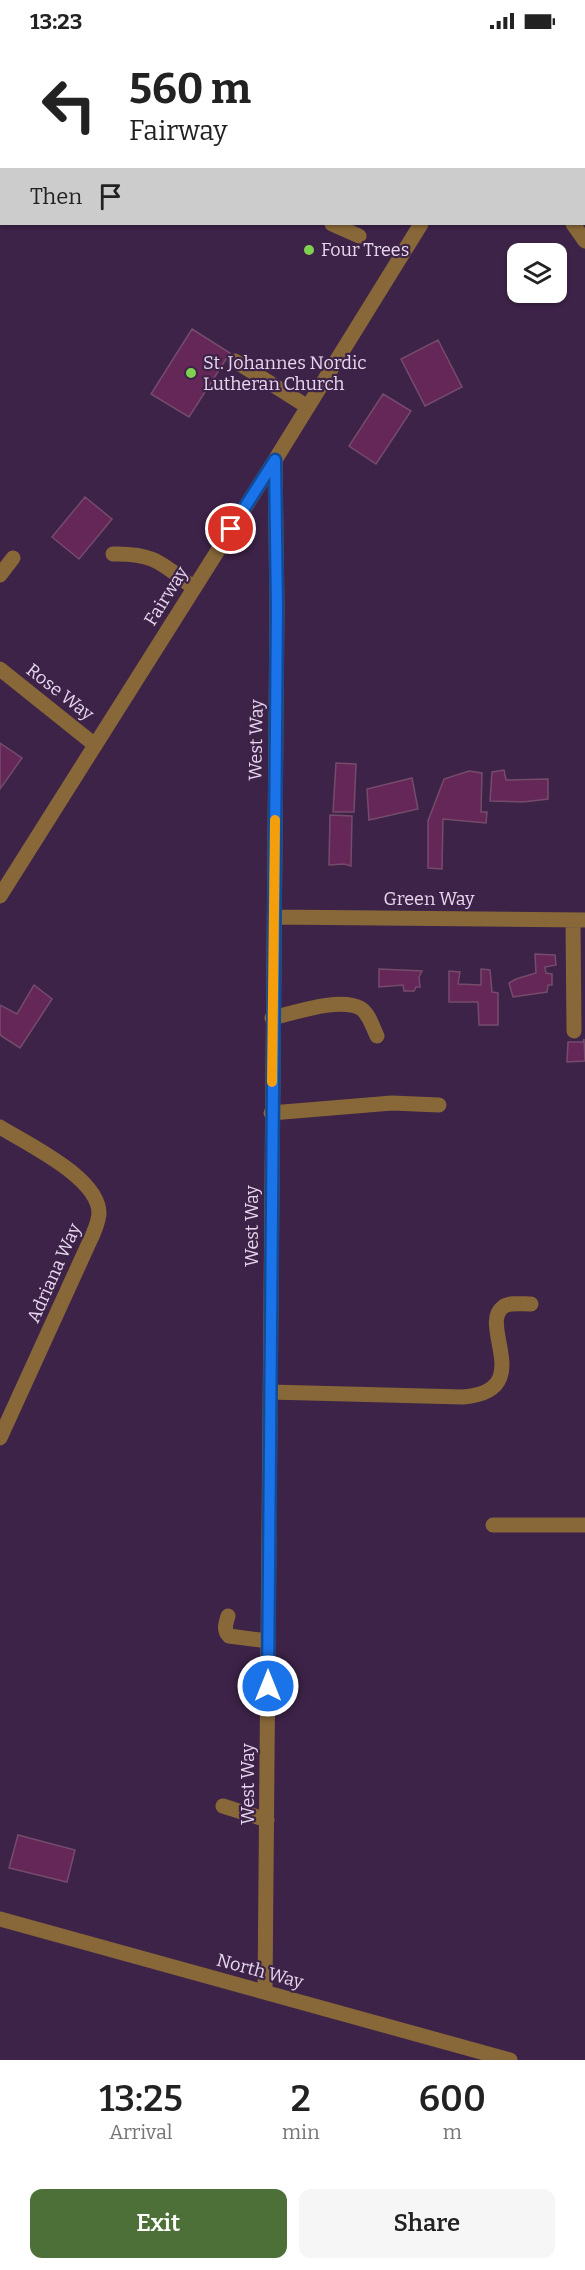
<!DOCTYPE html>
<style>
:root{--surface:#fff;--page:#f6f6f6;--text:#222;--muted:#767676;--accent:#4c7038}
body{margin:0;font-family:Bitter,serif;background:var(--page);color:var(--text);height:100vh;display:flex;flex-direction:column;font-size:22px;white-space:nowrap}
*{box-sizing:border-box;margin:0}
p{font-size:20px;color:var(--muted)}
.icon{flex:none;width:33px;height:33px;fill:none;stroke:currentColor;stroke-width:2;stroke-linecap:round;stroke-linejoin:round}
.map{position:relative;height:2018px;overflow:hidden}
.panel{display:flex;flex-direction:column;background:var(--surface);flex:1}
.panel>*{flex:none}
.banner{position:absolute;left:0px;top:0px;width:585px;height:183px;box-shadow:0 2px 4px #0004;background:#fff;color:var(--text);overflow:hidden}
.controls{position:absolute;left:507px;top:201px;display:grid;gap:12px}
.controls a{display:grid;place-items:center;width:60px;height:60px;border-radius:12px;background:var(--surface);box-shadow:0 2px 4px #0004;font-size:30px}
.pin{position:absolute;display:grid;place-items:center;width:51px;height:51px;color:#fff;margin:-26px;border:3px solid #fff;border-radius:50%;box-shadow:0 2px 6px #0007}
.me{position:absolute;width:66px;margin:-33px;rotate:0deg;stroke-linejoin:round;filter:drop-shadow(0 0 4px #0008)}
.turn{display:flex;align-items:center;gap:21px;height:126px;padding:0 30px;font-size:27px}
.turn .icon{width:78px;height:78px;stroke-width:2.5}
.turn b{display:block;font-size:42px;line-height:51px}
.then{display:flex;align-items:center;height:57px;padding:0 30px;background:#0003;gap:12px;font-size:22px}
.eta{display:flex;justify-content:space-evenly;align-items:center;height:102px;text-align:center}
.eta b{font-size:36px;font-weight:600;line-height:42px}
.primary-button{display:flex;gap:12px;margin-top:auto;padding:12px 30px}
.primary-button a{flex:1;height:69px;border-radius:12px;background:var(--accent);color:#fff;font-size:24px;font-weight:600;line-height:69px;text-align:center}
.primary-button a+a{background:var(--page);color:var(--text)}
.status{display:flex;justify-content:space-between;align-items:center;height:42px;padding:0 30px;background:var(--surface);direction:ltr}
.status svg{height:16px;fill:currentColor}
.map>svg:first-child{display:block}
.building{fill:#652758;stroke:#754b6b;stroke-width:1.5}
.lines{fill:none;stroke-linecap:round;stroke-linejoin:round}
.minor{stroke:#886838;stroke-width:15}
.route-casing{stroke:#114b97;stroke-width:15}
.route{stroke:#1a73e8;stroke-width:10}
.slow{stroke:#f59e0b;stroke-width:10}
.poi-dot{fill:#80d052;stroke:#3d2348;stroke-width:2}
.labels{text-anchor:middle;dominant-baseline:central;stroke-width:4.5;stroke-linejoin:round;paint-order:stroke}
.poi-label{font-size:18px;fill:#e7d7ee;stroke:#3d2348;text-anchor:start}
.street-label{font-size:18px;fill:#e7d7ee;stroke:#3d2348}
</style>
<div class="status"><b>13:23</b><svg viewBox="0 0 49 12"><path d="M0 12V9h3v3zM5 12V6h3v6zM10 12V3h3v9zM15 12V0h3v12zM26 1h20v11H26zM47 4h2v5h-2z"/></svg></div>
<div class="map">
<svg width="585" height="2018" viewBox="0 0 585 2018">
<rect width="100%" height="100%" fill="#3d2348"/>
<path class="building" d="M 192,287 L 230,311 L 189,375 L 151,352 Z
M 438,298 L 462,345 L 425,364 L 401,317 Z
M 383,352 L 411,369 L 376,422 L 349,404 Z
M 85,455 L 112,477 L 79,517 L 52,495 Z
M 0,701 L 22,716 L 0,747 Z
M 336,721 L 356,722 L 354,770 L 333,770 Z
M 504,728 L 506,738 L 548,737 L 548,757 L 523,760 L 490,759 L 492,730 Z
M 469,729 L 482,731 L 481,770 L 487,770 L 486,781 L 443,777 L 442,827 L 428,826 L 428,779 L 444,737 Z
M 412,736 L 418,767 L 369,778 L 367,747 Z
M 330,773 L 352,774 L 351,824 L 344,822 L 329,823 Z
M 535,912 L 555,913 L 556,923 L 545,925 L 546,931 L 552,932 L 552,943 L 548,943 L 547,950 L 513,955 L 509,941 L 516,937 L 536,931 Z
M 379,927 L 422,929 L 419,935 L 420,945 L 416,945 L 414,949 L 404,949 L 403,943 L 379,945 Z
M 481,927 L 490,928 L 492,950 L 498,951 L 498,983 L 479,983 L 478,960 L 449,960 L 449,929 L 460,930 L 458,942 L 481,943 Z
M 34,943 L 52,957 L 20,1006 L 0,993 L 0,963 L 17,972 Z
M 584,997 L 585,1019 L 567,1020 L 568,1000 L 583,1000 Z
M 18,1793 L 75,1808 L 67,1840 L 9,1826 Z"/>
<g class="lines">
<path class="minor" d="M 220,0 L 224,2
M 92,2 L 92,0
M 387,2 L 392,0
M 0,11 L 2,11
M 584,44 L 585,44
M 584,93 L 585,93
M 332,182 L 359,194
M 573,182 L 585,199
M 235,319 L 308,365
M 113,512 C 155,511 162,522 194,546
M 0,533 L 13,516
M 0,627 L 95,703
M 0,854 L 275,418 L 421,182
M 274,875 L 585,878
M 573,878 L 574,989
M 272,976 C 294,971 340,955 360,966 C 369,971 373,986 377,994
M 271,1071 L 392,1061 L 439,1063
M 0,1085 C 27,1102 100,1136 99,1172 C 98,1182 93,1193 88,1203 L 0,1396
M 270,1350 L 463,1355 C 537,1349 478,1283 503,1265 C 509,1260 523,1262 531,1262
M 493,1483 L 585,1483
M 228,1574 C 226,1581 223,1588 229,1594 L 268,1599
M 223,1764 L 267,1778
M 0,1877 L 510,2018
M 265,1950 L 277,566 L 275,418"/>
</g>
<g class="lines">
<g class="route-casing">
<path id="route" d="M 231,487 L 275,418 L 277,566 L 268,1644"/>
</g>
<use href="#route" class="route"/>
<path class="slow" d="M 272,1040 L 275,778"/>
</g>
<g class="poi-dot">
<circle cx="309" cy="208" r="6"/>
<circle cx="191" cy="331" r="6"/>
</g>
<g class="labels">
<g class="poi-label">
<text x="321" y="208">Four Trees</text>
<text x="203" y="321">St. Johannes Nordic<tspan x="203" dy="21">Lutheran Church</tspan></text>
</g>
<g class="street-label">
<text transform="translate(166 554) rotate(-58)">Fairway</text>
<text transform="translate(60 650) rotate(38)">Rose Way</text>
<text transform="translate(256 698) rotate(-89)">West Way</text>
<text x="429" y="857">Green Way</text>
<text transform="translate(252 1184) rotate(-90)">West Way</text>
<text transform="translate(54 1231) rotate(-66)">Adriana Way</text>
<text transform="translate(248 1742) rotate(-90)">West Way</text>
<text transform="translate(260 1929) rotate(15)">North Way</text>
</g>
</g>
</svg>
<div class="controls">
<a><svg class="icon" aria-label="layers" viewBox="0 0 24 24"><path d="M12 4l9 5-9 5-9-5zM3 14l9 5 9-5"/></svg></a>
</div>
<div class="pin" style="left:231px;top:487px;background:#d93025"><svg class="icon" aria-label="arrive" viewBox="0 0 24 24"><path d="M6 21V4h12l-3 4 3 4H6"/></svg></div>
<svg class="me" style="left:268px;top:1644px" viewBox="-20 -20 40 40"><circle r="17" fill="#1a73e8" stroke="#fff" stroke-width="3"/><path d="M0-11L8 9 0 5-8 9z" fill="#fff"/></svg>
<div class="banner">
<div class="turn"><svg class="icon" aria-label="left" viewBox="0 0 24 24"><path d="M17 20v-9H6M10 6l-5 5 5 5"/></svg><div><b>560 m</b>Fairway</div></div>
<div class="then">Then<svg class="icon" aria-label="arrive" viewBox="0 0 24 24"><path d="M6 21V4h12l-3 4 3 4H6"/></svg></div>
</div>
</div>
<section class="panel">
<div class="eta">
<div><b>13:25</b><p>Arrival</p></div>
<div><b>2</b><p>min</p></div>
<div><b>600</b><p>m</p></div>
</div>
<div class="primary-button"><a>Exit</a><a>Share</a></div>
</section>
